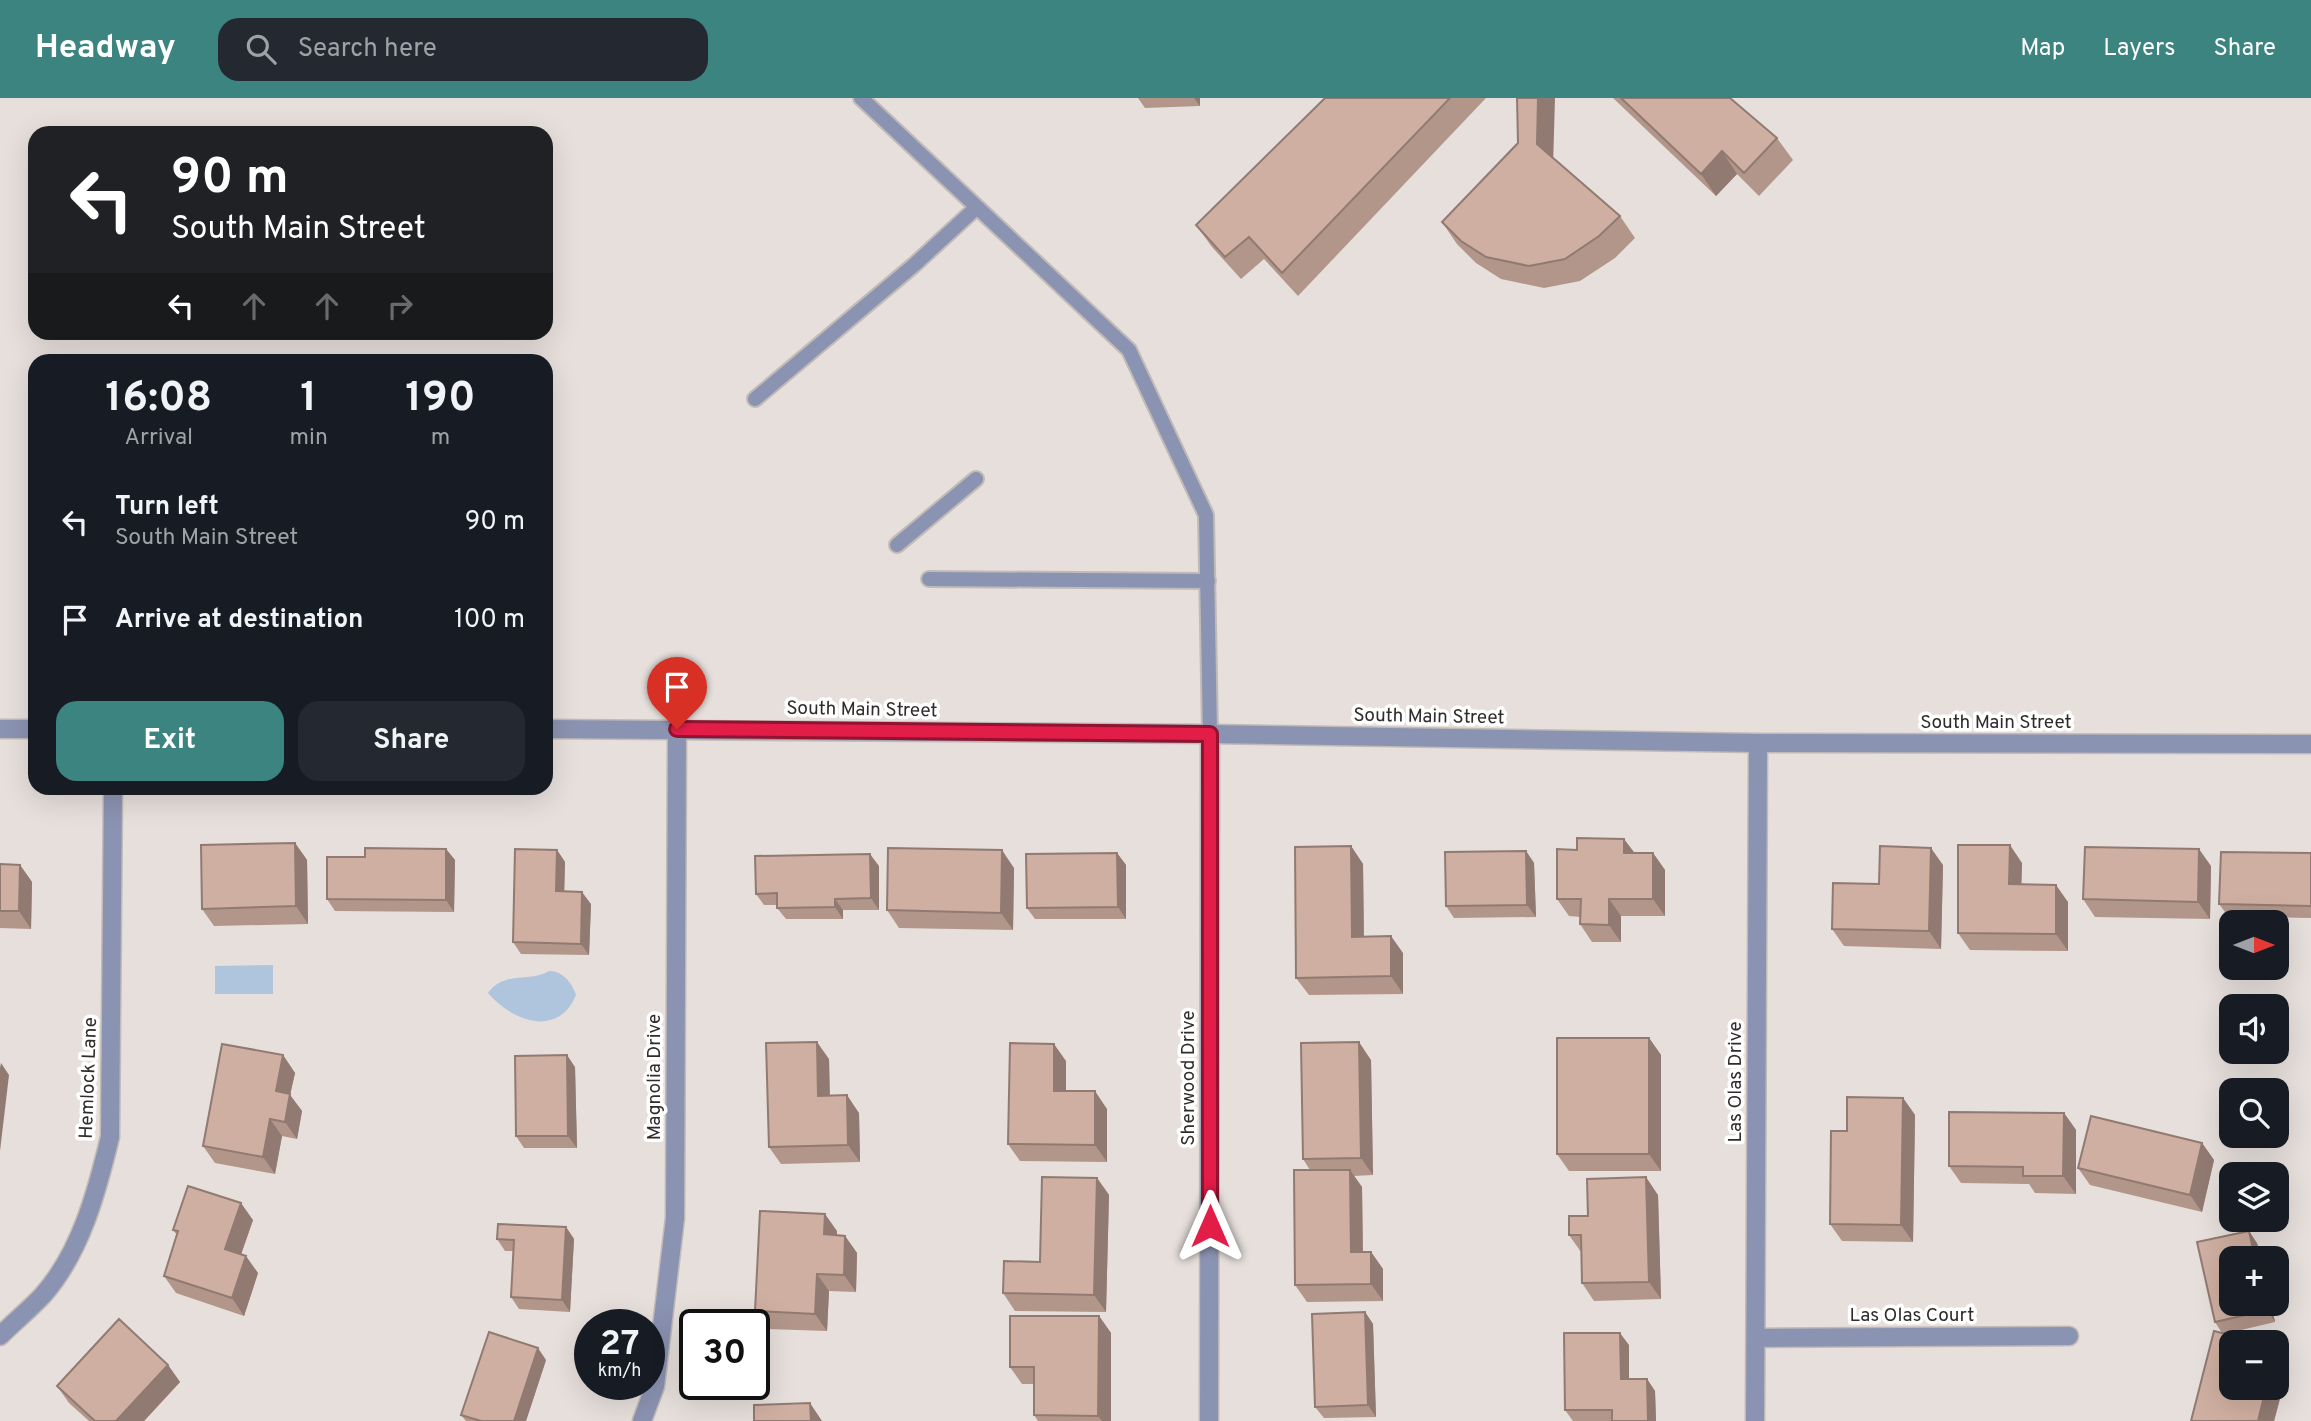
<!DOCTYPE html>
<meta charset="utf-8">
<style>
:root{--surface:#171b24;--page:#242831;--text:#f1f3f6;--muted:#9ea1a6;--accent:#3c8480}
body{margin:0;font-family:Overpass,sans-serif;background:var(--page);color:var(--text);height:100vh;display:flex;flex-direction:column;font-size:26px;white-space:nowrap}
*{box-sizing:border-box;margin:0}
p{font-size:23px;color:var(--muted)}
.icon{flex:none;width:38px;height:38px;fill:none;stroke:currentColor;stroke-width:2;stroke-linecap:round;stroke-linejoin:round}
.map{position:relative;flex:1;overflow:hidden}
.sheet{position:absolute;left:28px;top:256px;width:525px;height:441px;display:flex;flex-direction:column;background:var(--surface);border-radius:21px;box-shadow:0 7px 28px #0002}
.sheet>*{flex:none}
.top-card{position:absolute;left:28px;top:28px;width:525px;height:214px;border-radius:21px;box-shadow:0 7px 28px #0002;background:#202124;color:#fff;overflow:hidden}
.needle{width:46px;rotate:90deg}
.controls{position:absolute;left:2219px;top:812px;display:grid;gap:14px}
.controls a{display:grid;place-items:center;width:70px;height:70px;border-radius:14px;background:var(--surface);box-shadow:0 7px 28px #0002;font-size:35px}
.speed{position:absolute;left:574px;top:1211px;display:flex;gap:14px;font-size:35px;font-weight:700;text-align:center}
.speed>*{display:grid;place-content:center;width:91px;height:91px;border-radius:50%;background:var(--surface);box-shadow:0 7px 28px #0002;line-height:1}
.speed small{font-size:18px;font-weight:400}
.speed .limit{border:4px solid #111;border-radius:10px;background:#fff;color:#111}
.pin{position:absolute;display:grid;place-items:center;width:60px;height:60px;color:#fff;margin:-72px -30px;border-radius:50% 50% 50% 0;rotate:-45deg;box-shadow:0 0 7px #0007}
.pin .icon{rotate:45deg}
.me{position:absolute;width:77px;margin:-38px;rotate:0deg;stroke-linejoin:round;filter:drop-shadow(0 0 5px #0008)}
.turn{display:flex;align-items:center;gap:24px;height:147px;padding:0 28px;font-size:32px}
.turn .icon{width:91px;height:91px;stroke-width:2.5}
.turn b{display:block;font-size:49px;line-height:60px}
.lanes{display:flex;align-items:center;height:66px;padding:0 28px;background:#0003;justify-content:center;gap:35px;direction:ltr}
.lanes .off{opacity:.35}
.eta{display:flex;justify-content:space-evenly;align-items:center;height:119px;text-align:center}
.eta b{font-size:42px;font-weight:700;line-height:49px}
.button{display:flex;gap:14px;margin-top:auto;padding:14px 28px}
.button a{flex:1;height:80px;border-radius:21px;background:var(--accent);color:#fff;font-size:28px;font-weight:700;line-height:80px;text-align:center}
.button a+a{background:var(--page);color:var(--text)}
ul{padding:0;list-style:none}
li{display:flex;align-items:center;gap:21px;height:98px;padding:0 28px}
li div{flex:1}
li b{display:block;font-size:26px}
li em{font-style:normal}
header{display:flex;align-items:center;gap:42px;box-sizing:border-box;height:98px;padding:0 35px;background:var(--accent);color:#fff}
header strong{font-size:33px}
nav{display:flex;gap:38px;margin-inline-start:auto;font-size:24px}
.search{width:490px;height:63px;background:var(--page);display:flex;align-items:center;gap:18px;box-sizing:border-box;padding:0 24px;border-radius:21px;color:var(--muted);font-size:26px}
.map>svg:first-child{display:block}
.water{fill:#afc5dd}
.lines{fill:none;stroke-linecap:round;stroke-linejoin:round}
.service-casing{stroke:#c1bbb8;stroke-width:18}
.minor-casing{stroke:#c1bbb8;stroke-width:21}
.tertiary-casing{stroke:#c1bbb8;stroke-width:21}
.service{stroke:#8b93b2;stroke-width:14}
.minor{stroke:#8b93b2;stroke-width:18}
.tertiary{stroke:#8b93b2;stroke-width:18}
.wall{fill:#b2968a}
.shaded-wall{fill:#917a71}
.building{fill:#cfafa1;stroke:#917a71;stroke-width:2}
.route-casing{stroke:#92132f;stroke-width:18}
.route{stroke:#e11d48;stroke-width:12}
.labels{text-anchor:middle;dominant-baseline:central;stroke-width:7;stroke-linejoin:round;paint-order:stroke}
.street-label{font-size:19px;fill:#2f2c2b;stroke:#fff}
</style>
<header>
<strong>Headway</strong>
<div class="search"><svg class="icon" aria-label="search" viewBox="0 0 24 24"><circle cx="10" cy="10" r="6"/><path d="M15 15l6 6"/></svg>Search here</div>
<nav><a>Map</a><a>Layers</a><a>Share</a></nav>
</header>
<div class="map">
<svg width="2311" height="1323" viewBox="0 0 2311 1323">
<rect width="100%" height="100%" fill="#e6dfdb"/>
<path class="water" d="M 273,867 L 273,896 L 215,896 L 215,868 Z
M 549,873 C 563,873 572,885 576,897 C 558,940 513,924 488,895 C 504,872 530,885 549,873 Z"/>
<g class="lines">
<g class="service-casing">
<path id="service" d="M 861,0 L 1129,252 L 1206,417 L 1210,636
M 755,301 L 914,167 L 977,109
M 897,447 L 976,381
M 929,481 L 1208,483"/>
</g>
<g class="minor-casing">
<path id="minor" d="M 0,1238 C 14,1224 30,1211 43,1197 C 81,1154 97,1093 110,1039 L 113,690
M 1756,1240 L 2069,1238
M 642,1323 L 655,1288 L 675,1120 L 677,631
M 1209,1323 L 1210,636
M 1755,1323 L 1758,645"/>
</g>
<g class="tertiary-casing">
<path id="tertiary" d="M 0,631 L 35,631
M 546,631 L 1210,636 L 1758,645 L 2311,646"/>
</g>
<use href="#service" class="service"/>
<use href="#minor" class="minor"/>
<use href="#tertiary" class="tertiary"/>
</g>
<path class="wall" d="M 1138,0 L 1200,0 L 1200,8 L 1145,10 Z
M 1325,0 L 1486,0 L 1298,198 L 1264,161 L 1241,181 L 1212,149 L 1196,127 Z
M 1613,0 L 1730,0 L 1777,40 L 1793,62 L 1759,98 L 1737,76 L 1716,98 Z
M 1518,45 L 1553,60 L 1620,118 L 1635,140 L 1615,160 L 1580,183 L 1544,190 L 1501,181 L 1476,165 L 1457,146 L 1442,124 Z
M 295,745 L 307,762 L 308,826 L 214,828 L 202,811 Z
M 1351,748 L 1363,766 L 1364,838 L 1403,855 L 1403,896 L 1309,897 L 1296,880 Z
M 446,751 L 455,762 L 454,814 L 335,813 L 327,801 L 365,759 Z
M 557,752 L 565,764 L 564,793 L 591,806 L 589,857 L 521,856 L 513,844 Z
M 1526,753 L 1534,765 L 1536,819 L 1454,820 L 1446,808 Z
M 1117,755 L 1126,767 L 1126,821 L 1035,821 L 1027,810 Z
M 1634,755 L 1653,755 L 1665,772 L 1665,818 L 1621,818 L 1621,844 L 1592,844 L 1580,826 L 1581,819 L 1569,818 L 1557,801 Z
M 2311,755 L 2311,820 L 2228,818 L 2219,806 Z
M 2022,765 L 2021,787 L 2068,804 L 2068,853 L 1970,852 L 1958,835 Z
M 0,766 L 20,767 L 32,784 L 31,831 L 0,830 Z
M 1943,767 L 1941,851 L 1844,848 L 1832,831 Z
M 879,768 L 879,812 L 843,812 L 843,821 L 786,821 L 777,810 L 777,807 L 764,807 L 756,796 Z
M 2211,768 L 2210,821 L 2095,819 L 2083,801 Z
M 1014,770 L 1013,832 L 899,830 L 887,812 Z
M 1649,940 L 1661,957 L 1661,1073 L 1569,1073 L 1557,1056 Z
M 283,957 L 295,975 L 290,997 L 302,1013 L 297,1041 L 282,1038 L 275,1076 L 215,1065 L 203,1048 Z
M 829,961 L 830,998 L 859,1015 L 860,1064 L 781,1066 L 769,1049 Z
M 1371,962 L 1373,1077 L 1354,1078 L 1362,1089 L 1363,1154 L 1371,1154 L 1383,1171 L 1383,1203 L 1307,1204 L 1295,1187 L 1310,1072 L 1303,1061 Z
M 1066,963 L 1066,993 L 1107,1011 L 1107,1064 L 1020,1063 L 1008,1046 Z
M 575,969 L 577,1050 L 524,1050 L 516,1038 Z
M 1903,1000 L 1915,1017 L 1913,1144 L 1842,1143 L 1830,1126 L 1847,1033 Z
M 2064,1015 L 2076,1032 L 2076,1096 L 2035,1095 L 2029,1086 L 1961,1085 L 1949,1068 Z
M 2202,1045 L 2214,1062 L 2202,1114 L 2090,1087 L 2078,1070 Z
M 1097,1080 L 1109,1097 L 1106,1214 L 1015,1213 L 1003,1195 L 1040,1164 Z
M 1658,1097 L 1661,1201 L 1594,1203 L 1582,1185 L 1581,1154 L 1569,1137 L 1588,1118 Z
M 253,1122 L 241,1156 L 258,1175 L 244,1218 L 176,1195 L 164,1178 L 177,1137 L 173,1132 Z
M 566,1129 L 574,1141 L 570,1214 L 519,1211 L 511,1199 L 513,1153 L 505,1153 L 497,1141 Z
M 837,1133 L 837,1137 L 845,1138 L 857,1155 L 856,1194 L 829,1193 L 827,1233 L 767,1231 L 755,1213 Z
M 2257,1145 L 2275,1224 L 2224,1236 L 2289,1267 L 2274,1323 L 2191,1323 L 2222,1235 L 2215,1224 Z
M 1365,1214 L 1373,1226 L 1376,1319 L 1324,1320 L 1315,1309 Z
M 1099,1218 L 1111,1235 L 1111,1323 L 1038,1323 L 1034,1317 L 1034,1286 L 1022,1286 L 1010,1269 Z
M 1629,1247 L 1629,1281 L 1647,1281 L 1655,1293 L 1656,1323 L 1573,1323 L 1565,1312 Z
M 546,1262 L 526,1323 L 466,1323 L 461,1317 Z
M 168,1267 L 180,1284 L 144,1323 L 89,1323 L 69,1305 L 57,1288 Z"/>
<path class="shaded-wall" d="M 1194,0 L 1200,0 L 1200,8 Z
M 1538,0 L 1555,0 L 1553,68 L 1537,46 Z
M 1722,53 L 1737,76 L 1716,98 L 1701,76 Z
M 1624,741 L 1637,758 L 1624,755 Z
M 295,745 L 307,762 L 308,826 L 296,808 Z
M 2010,747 L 2022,765 L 2021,804 L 2009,786 Z
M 1351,748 L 1363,766 L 1364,856 L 1352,839 Z
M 1931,750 L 1943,767 L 1941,851 L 1929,833 Z
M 446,751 L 455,762 L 454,814 L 446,802 Z
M 2199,751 L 2211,768 L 2210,821 L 2198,804 Z
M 557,752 L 565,764 L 564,805 L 556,793 Z
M 1002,752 L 1014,770 L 1013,832 L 1001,815 Z
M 1526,753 L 1534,765 L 1536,819 L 1527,807 Z
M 1117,755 L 1126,767 L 1126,821 L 1118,809 Z
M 1653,755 L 1665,772 L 1665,818 L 1653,801 Z
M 870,756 L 879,768 L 879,812 L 871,800 Z
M 20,767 L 32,784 L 31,831 L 19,813 Z
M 2056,787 L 2068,804 L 2068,853 L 2056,836 Z
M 582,794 L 591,806 L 589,857 L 581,846 Z
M 835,801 L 843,812 L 843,821 L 835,809 Z
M 1609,801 L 1621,818 L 1621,844 L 1609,827 Z
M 1391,838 L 1403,855 L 1403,896 L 1391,878 Z
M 1649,940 L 1661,957 L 1661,1073 L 1649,1056 Z
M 817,944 L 829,961 L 830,1016 L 818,998 Z
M 1359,944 L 1371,962 L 1373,1077 L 1361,1060 Z
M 1054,946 L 1066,963 L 1066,1010 L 1054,993 Z
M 283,957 L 295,975 L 290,997 L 302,1013 L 297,1041 L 285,1024 L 276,993 Z
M 567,957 L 575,969 L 577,1050 L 568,1038 Z
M 1,965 L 9,977 L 0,1053 L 0,970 Z
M 1095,993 L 1107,1011 L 1107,1064 L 1095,1047 Z
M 847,997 L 859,1015 L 860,1064 L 848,1047 Z
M 1903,1000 L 1915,1017 L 1913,1144 L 1901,1127 Z
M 2064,1015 L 2076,1032 L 2076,1096 L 2063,1078 Z
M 270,1021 L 282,1038 L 275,1076 L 263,1059 Z
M 2202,1045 L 2214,1062 L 2202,1114 L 2190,1097 Z
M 1350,1072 L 1362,1089 L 1363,1172 L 1351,1154 Z
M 1646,1079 L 1658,1097 L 1661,1201 L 1649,1184 Z
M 1097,1080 L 1109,1097 L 1106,1214 L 1094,1197 Z
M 241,1105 L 253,1122 L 237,1168 L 225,1151 Z
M 825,1116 L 837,1133 L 836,1153 L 824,1136 Z
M 566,1129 L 574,1141 L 570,1214 L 562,1202 Z
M 2249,1133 L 2257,1145 L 2261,1160 L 2255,1160 Z
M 845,1138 L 857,1155 L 856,1194 L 844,1177 Z
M 1371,1154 L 1383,1171 L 1383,1203 L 1371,1186 Z
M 246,1158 L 258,1175 L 244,1218 L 232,1200 Z
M 817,1176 L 829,1193 L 827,1233 L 815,1216 Z
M 2266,1206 L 2271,1206 L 2275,1224 L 2267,1212 Z
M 1365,1214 L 1373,1226 L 1376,1319 L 1368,1307 Z
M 1099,1218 L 1111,1235 L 1111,1323 L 1102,1323 L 1098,1318 Z
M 1620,1235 L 1629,1247 L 1629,1293 L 1621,1281 Z
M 538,1250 L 546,1262 L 526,1323 L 514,1323 Z
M 2277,1250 L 2289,1267 L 2274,1323 L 2258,1323 L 2266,1290 L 2277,1290 Z
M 168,1267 L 180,1284 L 144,1323 L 116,1323 Z
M 1647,1281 L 1655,1293 L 1656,1323 L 1648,1323 Z
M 810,1305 L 822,1323 L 811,1323 Z"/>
<path class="building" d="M 1325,0 L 1450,0 L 1282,175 L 1249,139 L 1225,159 L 1196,127 Z
M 1517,0 L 1538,0 L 1537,46 L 1620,118 L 1599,138 L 1565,161 L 1529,168 L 1486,159 L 1461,143 L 1442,124 L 1518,45 Z
M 1621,0 L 1730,0 L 1777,40 L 1744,75 L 1722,53 L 1701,76 Z
M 1577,740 L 1624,741 L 1624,755 L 1653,755 L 1653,801 L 1609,801 L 1609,827 L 1580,826 L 1581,801 L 1557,801 L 1557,751 L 1577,752 Z
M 295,745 L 296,808 L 202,811 L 201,747 Z
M 1958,747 L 2010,747 L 2009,786 L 2056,787 L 2056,836 L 1958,835 Z
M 1351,748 L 1352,839 L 1391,838 L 1391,878 L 1296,880 L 1295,749 Z
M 1880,748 L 1931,750 L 1929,833 L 1832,831 L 1833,785 L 1879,786 Z
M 2085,749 L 2199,751 L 2198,804 L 2083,801 Z
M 365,750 L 446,751 L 446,802 L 327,801 L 327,759 L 365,759 Z
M 888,750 L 1002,752 L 1001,815 L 887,812 Z
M 515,751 L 557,752 L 556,793 L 582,794 L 581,846 L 513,844 Z
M 1526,753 L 1527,807 L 1446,808 L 1445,754 Z
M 2221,754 L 2311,755 L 2311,808 L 2219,806 Z
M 1117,755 L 1118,809 L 1027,810 L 1026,756 Z
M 870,756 L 871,800 L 835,801 L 835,809 L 777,810 L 777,795 L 756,796 L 755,758 Z
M 0,766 L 20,767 L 19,813 L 0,813 Z
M 1557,940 L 1649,940 L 1649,1056 L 1557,1056 Z
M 817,944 L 818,998 L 847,997 L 848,1047 L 769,1049 L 766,945 Z
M 1359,944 L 1361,1060 L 1303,1061 L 1301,945 Z
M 1010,945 L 1054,946 L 1054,993 L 1095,993 L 1095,1047 L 1008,1046 Z
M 222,946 L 283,957 L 276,993 L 290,996 L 285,1024 L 270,1021 L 263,1059 L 203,1048 Z
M 567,957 L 568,1038 L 516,1038 L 515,958 Z
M 1847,999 L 1903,1000 L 1901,1127 L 1830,1126 L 1831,1033 L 1847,1033 Z
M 1949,1014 L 2064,1015 L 2063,1078 L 2023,1078 L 2023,1069 L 1949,1068 Z
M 2091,1018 L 2202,1045 L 2190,1097 L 2078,1070 Z
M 1294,1072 L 1350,1072 L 1351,1154 L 1371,1154 L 1371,1186 L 1295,1187 Z
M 1042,1079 L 1097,1080 L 1094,1197 L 1003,1195 L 1004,1163 L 1040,1164 Z
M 1646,1079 L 1649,1184 L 1582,1185 L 1581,1137 L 1569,1137 L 1569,1118 L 1588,1118 L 1587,1081 Z
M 188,1088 L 241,1105 L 225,1151 L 246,1158 L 232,1200 L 164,1178 L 178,1133 L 173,1132 Z
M 760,1113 L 825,1116 L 824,1136 L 845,1138 L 844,1177 L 817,1176 L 815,1216 L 755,1213 Z
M 498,1126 L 566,1129 L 562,1202 L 511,1199 L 514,1142 L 497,1141 Z
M 2249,1133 L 2255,1160 L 2231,1160 L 2231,1206 L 2266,1206 L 2267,1212 L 2215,1224 L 2197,1144 Z
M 1365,1214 L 1368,1307 L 1315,1309 L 1312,1216 Z
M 1010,1218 L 1099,1218 L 1098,1318 L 1034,1317 L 1034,1269 L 1010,1269 Z
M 119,1221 L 168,1267 L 116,1323 L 95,1323 L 57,1288 Z
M 2214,1233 L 2257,1244 L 2231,1244 L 2231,1290 L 2266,1290 L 2258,1323 L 2191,1323 Z
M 489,1234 L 538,1250 L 514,1323 L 481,1323 L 461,1317 Z
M 1564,1235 L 1620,1235 L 1621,1281 L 1647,1281 L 1648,1323 L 1612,1323 L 1612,1312 L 1565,1312 Z
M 810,1305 L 811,1323 L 754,1323 L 754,1307 Z"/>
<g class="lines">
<g class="route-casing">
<path id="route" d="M 677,631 L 1210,636 L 1210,1128"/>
</g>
<use href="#route" class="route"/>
</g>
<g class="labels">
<g class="street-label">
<text transform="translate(862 612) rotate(1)">South Main Street</text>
<text transform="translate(1429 619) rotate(1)">South Main Street</text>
<text x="1996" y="625">South Main Street</text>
<text transform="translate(655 979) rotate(-90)">Magnolia Drive</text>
<text transform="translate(89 980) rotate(-88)">Hemlock Lane</text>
<text transform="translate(1189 980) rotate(-90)">Sherwood Drive</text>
<text transform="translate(1736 984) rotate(-90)">Las Olas Drive</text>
<text x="1912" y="1218">Las Olas Court</text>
</g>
</g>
</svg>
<div class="controls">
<a><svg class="needle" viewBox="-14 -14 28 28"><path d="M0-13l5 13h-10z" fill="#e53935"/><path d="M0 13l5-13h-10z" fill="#9ea1a6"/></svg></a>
<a><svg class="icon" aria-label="sound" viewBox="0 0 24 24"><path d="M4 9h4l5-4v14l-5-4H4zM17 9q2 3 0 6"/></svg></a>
<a><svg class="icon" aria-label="search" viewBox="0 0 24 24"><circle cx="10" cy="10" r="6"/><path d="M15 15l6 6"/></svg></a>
<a><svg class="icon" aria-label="layers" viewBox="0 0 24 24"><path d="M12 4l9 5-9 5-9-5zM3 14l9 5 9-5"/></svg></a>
<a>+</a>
<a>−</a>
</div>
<div class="speed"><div>27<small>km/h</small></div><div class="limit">30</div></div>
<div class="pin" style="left:677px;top:631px;background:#d93025"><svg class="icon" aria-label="arrive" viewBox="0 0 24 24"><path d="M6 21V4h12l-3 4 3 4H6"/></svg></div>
<svg class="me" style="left:1210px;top:1128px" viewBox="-20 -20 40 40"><path d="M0-17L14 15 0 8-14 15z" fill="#e11d48" stroke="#fff" stroke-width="4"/></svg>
<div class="top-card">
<div class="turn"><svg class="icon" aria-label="left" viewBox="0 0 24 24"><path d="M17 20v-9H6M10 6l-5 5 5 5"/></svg><div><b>90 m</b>South Main Street</div></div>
<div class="lanes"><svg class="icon" aria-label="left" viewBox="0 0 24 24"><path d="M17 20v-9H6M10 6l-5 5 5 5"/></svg><svg class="icon off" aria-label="ahead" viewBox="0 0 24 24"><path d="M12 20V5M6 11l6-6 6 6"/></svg><svg class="icon off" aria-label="ahead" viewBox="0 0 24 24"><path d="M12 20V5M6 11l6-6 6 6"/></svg><svg class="icon off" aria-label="right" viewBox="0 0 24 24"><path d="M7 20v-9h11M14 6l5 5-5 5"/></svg></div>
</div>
<section class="sheet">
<div class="eta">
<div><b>16:08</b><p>Arrival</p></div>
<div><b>1</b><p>min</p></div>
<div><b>190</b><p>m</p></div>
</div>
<ul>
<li><svg class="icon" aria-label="left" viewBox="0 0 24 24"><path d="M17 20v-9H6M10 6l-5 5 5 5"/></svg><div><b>Turn left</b><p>South Main Street</p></div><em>90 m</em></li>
<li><svg class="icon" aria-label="arrive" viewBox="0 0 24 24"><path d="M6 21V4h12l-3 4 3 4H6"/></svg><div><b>Arrive at destination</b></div><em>100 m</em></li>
</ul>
<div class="button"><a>Exit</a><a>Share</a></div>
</section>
</div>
